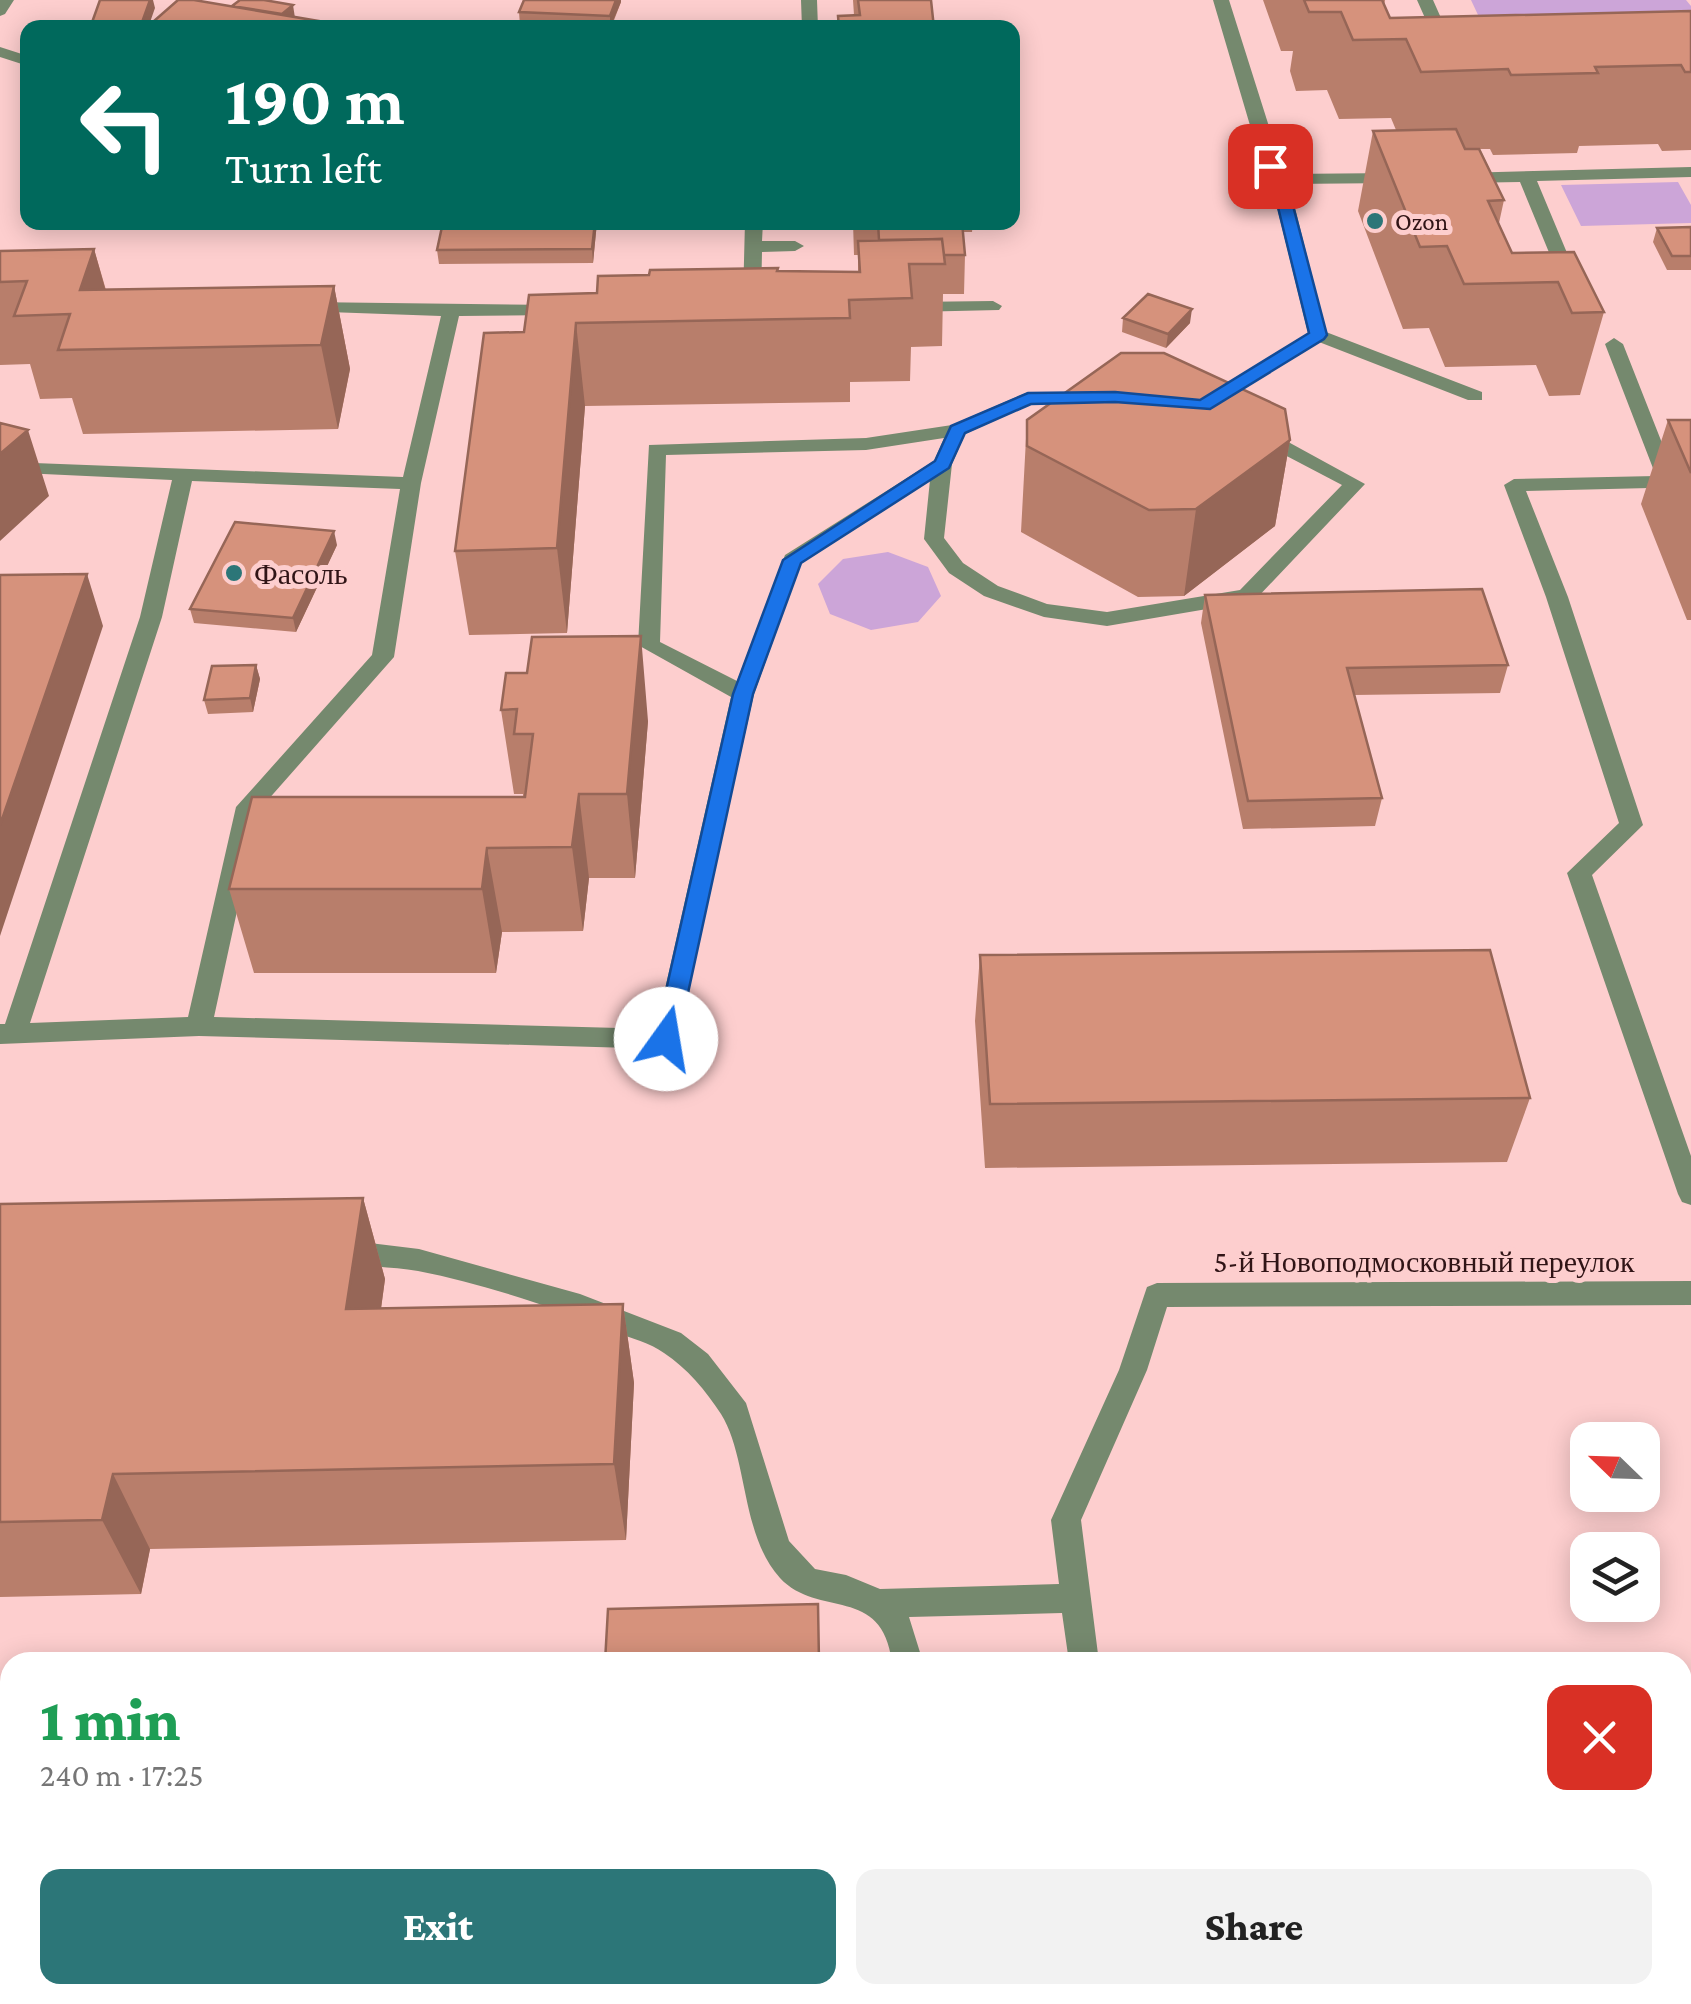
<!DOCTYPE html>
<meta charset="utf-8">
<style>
:root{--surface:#fff;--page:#f2f2f2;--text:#222;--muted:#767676;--accent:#2c7678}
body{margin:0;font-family:"Crimson Pro",serif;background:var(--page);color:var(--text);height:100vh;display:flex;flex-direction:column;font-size:38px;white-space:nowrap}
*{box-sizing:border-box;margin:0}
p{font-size:32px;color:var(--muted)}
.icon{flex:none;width:55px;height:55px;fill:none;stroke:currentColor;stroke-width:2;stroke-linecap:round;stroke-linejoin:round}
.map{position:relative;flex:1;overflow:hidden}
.side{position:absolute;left:0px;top:1652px;width:1692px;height:352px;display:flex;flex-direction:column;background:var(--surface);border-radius:30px 30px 0 0;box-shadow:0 5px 25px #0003}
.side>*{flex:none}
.top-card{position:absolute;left:20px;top:20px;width:1000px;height:210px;border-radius:20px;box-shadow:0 5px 25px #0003;background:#00695c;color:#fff;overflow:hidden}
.needle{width:65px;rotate:293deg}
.controls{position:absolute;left:1570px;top:1422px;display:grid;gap:20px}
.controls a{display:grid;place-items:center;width:90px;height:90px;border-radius:20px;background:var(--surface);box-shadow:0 5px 25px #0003;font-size:50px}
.pin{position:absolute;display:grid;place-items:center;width:85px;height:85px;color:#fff;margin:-42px;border-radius:20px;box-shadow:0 5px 15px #0006}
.me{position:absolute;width:110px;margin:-55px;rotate:13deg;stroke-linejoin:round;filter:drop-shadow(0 0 8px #0008)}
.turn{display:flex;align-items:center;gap:35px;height:210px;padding:0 40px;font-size:45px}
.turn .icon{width:130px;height:130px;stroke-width:2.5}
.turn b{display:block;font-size:70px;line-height:85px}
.round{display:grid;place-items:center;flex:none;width:105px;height:105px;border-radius:20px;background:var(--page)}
.headline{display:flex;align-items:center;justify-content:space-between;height:170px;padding:0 40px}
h1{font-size:60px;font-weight:800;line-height:75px;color:#1e9e55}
.primary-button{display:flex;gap:20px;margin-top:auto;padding:20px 40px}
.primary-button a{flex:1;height:115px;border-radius:20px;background:var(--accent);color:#fff;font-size:40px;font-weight:800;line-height:115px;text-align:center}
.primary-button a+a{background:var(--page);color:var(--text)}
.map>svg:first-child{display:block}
.green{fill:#cca5d8}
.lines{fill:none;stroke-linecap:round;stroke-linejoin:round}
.minor{fill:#75896e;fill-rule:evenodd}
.wall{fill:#b87e6b}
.shaded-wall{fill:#966657}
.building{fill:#d6927c;stroke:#966657;stroke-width:2.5}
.route{fill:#1a73e8;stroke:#114b97;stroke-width:2.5}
.poi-dot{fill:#2c7678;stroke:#fdcece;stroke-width:4}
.labels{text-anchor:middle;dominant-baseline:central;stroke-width:10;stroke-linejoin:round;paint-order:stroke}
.far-poi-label{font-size:25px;fill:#301416;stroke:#fdcece;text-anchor:start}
.poi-label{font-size:30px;fill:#301416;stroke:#fdcece;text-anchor:start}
.street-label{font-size:30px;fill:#301416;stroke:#fdcece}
</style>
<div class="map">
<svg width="1691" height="2004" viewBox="0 0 1691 2004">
<rect width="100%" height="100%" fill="#fdcece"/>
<path class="green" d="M 1471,0 L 1686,0 L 1691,6 L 1691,28 L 1486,32 Z
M 1678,182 L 1691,205 L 1691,223 L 1581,226 L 1561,185 Z
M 888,552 L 928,567 L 941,596 L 918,622 L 871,630 L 830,614 L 818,584 L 843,559 Z"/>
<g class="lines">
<path class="minor" d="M 0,0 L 14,0 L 5,14 L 0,16 Z
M 801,0 L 817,0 L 818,28 L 802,28 Z
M 1213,0 L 1229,0 L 1284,174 L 1396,173 L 1405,178 L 1396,183 L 1289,184 L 1326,332 L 1482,392 L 1482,400 L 1468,400 L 1319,342 L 1213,408 L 1206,410 L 1196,404 L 1308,333 L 1270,179 L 1262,166 Z
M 1417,0 L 1433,0 L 1453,45 L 1451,48 L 1437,45 Z
M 0,47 L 28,56 L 28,66 L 0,57 Z
M 1691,167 L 1691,177 L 1537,181 L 1580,284 L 1571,289 L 1562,284 L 1520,182 L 1461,183 L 1452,178 L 1461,173 Z
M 745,222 L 763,222 L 762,241 L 795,241 L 804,246 L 795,251 L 762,252 L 761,299 L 752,304 L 743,299 Z
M 993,301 L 1002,306 L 999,310 L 911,312 L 902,307 L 911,302 Z
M 306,302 L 557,305 L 566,310 L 557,315 L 459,316 L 421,483 L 394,657 L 259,810 L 214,1017 L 656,1029 L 731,697 L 638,645 L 649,445 L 866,438 L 952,425 L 1028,392 L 1099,393 L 1102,397 L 1092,403 L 1031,404 L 965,434 L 952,464 L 944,538 L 963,563 L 998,586 L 1047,604 L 1107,612 L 1240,590 L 1342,485 L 1254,439 L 1254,431 L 1268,431 L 1365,484 L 1254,601 L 1107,626 L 1044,617 L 984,596 L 949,573 L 924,539 L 930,480 L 801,563 L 754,694 L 675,1046 L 666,1049 L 199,1036 L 0,1044 L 0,1024 L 5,1024 L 140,617 L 172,480 L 22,473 L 0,452 L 0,435 L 7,437 L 34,463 L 403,477 L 441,316 L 300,311 L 297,307 ZM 944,438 L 934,461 L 785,555 L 737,681 L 660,642 L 666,455 L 866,450 ZM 192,481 L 400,489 L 372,655 L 236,807 L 188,1017 L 30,1023 L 162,617 Z
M 1614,338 L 1623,344 L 1675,476 L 1691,475 L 1691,487 L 1526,491 L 1568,597 L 1643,825 L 1592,875 L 1691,1156 L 1691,1205 L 1682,1202 L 1678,1194 L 1567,873 L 1619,823 L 1546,597 L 1504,485 L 1514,479 L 1656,476 L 1605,344 Z
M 345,1240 L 419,1249 L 580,1294 L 681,1333 L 708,1354 L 746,1403 L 789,1541 L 815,1569 L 846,1575 L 880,1589 L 1059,1584 L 1051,1520 L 1119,1370 L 1147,1287 L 1157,1283 L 1691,1281 L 1691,1305 L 1167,1307 L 1147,1370 L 1081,1520 L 1099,1662 L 1069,1662 L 1062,1613 L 909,1617 L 923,1662 L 892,1662 C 882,1584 818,1619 780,1578 C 741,1536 748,1457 721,1414 C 706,1391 687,1368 664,1353 C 650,1343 631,1338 615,1332 C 553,1307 484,1284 418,1271 C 391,1266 362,1268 335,1259 L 331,1251 L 335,1243 Z
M 904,1995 L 938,1995 L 938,2004 L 904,2004 Z
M 1110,1995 L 1144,1995 L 1146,2004 L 1112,2004 Z"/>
</g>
<path class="wall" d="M 524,0 L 621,0 L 621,2 L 611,28 L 573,28 L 520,25 L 519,12 Z
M 853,0 L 931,0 L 934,28 L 838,28 L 838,16 L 854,15 Z
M 1263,0 L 1385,0 L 1384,6 L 1390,18 L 1691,11 L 1691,150 L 1662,151 L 1658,144 L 1579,146 L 1577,153 L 1493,155 L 1490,149 L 1480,149 L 1504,200 L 1499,223 L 1512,253 L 1604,312 L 1580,395 L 1549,396 L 1536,365 L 1445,367 L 1429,328 L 1403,329 L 1358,211 L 1373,131 L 1396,130 L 1391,118 L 1339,119 L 1327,90 L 1296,91 L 1290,71 L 1293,51 L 1281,51 Z
M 443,222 L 597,222 L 593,263 L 439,264 L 437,250 Z
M 853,222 L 973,222 L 972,232 L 963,232 L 965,255 L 964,294 L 943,294 L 942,346 L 911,347 L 910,381 L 850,382 L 850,402 L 585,406 L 567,633 L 469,635 L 455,551 L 524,332 L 597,293 L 778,271 L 858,272 L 858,255 L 854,255 Z
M 1691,227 L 1691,270 L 1667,270 L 1653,242 L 1657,228 Z
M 94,249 L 106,290 L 334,286 L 350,369 L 338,429 L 83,434 L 72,398 L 40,399 L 30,364 L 0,365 L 0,251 Z
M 1123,318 L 1190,323 L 1166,348 L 1122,332 Z
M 1027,420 L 1290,440 L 1275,526 L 1184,596 L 1138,597 L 1021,532 Z
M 1668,420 L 1691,420 L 1691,620 L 1687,620 L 1641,504 Z
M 337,545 L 296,632 L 194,623 L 190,609 Z
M 1205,595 L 1508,665 L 1500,693 L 1354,695 L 1382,798 L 1375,826 L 1243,829 L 1201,623 Z
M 256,665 L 260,679 L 253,712 L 208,714 L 204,700 Z
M 527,673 L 648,721 L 635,878 L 589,878 L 583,931 L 502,932 L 496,973 L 254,973 L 229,889 L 523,797 L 523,794 L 514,794 L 501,710 Z
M 980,955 L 1530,1098 L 1507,1162 L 985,1168 L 975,1021 Z
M 363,1198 L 385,1279 L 381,1309 L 623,1304 L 634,1383 L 626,1540 L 150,1549 L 141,1594 L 0,1597 L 0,1204 Z
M 1400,1995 L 1665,1995 L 1667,2004 L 1401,2004 Z"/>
<path class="shaded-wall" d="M 150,0 L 153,0 L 155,8 L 148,28 L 140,28 Z
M 616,0 L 621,0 L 621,2 L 610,28 L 610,16 Z
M 293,5 L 295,18 L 278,18 Z
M 595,222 L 597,222 L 593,263 L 592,249 Z
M 94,249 L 117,331 L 80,290 Z
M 334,286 L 350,369 L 338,429 L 321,345 Z
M 1192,309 L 1190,323 L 1166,348 L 1168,334 Z
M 576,323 L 585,406 L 567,633 L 557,548 Z
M 28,430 L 49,496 L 0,541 L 0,454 Z
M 1290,440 L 1275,526 L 1184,596 L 1196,509 Z
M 334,531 L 337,545 L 296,632 L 293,618 Z
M 87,574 L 103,626 L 0,936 L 0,825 Z
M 641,636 L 648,721 L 635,878 L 627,794 Z
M 256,665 L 260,679 L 253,712 L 250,698 Z
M 579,794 L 589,878 L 583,931 L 572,847 Z
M 487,848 L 502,932 L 496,973 L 482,889 Z
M 363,1198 L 385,1279 L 370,1388 L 346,1309 Z
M 623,1304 L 634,1383 L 626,1540 L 614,1464 Z
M 113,1474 L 150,1549 L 141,1594 L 102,1520 Z"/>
<path class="building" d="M 100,0 L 150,0 L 140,28 L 90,28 Z
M 178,0 L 194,0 L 360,28 L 146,28 Z
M 240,0 L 264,0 L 293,5 L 282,14 L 232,6 Z
M 524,0 L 616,0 L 610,16 L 519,12 Z
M 858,0 L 931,0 L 934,28 L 839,28 L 838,16 L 860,15 Z
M 1304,0 L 1382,0 L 1390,18 L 1691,11 L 1691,72 L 1685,72 L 1681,65 L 1595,67 L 1598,73 L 1511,75 L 1508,69 L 1421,72 L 1406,39 L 1353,40 L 1341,12 L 1309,12 Z
M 1456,129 L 1465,149 L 1479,149 L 1504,200 L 1488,201 L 1512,253 L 1574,252 L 1604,312 L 1572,313 L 1558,282 L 1464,284 L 1447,246 L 1420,247 L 1373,131 Z
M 443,222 L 595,222 L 592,249 L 437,250 Z
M 878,222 L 962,222 L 965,255 L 944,255 L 942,239 L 879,240 Z
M 1691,227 L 1691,256 L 1672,256 L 1657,228 Z
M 942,239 L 945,264 L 909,264 L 912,298 L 849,300 L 850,318 L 576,323 L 557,548 L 455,551 L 484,333 L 524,332 L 529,295 L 597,293 L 598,276 L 649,275 L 650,270 L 778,268 L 777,271 L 860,272 L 858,241 Z
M 94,249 L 80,290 L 334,286 L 321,345 L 58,350 L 70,314 L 14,316 L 27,281 L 0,282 L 0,251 Z
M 1148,294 L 1192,309 L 1168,334 L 1123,318 Z
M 1121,353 L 1164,353 L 1285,409 L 1290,440 L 1196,509 L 1149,510 L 1027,446 L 1027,420 Z
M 1668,420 L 1691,420 L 1691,473 Z
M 0,423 L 28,430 L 0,454 Z
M 235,522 L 334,531 L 293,618 L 190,609 Z
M 87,574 L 0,825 L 0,575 Z
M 1482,589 L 1508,665 L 1347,668 L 1382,798 L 1248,801 L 1205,595 Z
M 641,636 L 627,794 L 579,794 L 572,847 L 487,848 L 482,889 L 229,889 L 252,797 L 525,797 L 533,734 L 514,734 L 517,709 L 501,710 L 506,673 L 527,673 L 532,637 Z
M 256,665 L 250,698 L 204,700 L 212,666 Z
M 1490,950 L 1530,1098 L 990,1104 L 980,955 Z
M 363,1198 L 346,1309 L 623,1304 L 614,1464 L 113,1474 L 102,1520 L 0,1522 L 0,1204 Z
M 818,1604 L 819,1662 L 605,1662 L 608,1609 Z
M 588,1995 L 824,1995 L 824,2004 L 587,2004 Z
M 1434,1995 L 1665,1995 L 1667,2004 L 1436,2004 Z"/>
<path class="route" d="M 1270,162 L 1276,163 L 1286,179 L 1327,335 L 1324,339 L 1210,409 L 1115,402 L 1031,404 L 965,433 L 949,468 L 801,563 L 753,694 L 678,1039 L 675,1045 L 658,1045 L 655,1039 L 733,694 L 783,560 L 935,461 L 951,426 L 1028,393 L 1115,392 L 1200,400 L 1309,333 L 1271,179 L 1263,166 Z"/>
<g class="poi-dot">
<circle cx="1375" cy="221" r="10"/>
<circle cx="234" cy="573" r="10"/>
</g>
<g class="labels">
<g class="far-poi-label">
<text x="1395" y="221">Ozon</text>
</g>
<g class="poi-label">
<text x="254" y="573">Фасоль</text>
</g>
<g class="street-label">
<text x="1424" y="1261">5-й Новоподмосковный переулок</text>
</g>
</g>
</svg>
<div class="controls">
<a><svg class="needle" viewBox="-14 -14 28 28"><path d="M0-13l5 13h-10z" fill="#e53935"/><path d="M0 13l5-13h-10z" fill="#767676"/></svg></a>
<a><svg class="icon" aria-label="layers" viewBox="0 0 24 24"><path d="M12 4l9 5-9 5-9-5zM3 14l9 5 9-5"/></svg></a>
</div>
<div class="pin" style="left:1270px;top:166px;background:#d93025"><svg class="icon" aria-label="arrive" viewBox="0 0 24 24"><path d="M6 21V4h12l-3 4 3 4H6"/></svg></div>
<svg class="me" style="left:666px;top:1039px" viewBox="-20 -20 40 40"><circle r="19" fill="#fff"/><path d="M0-13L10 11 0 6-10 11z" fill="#1a73e8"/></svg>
<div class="top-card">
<div class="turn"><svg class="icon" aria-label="left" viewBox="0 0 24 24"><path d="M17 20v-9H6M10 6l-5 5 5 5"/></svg><div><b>190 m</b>Turn left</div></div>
</div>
<section class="side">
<div class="headline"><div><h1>1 min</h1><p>240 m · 17:25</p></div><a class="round" style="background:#d93025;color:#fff"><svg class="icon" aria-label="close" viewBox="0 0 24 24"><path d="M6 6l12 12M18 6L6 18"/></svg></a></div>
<div class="primary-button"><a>Exit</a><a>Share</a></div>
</section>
</div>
